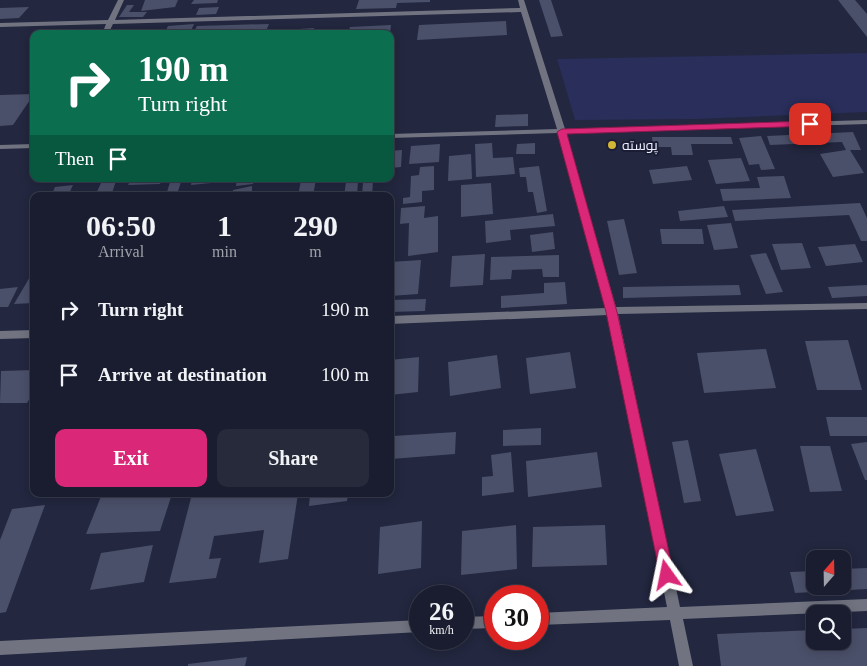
<!DOCTYPE html>
<meta charset="utf-8">
<style>
:root{--surface:#1a1d2f;--page:#272a3b;--text:#f1f3f6;--muted:#9fa2aa;--line:#383b4b;--accent:#db2777}
body{margin:0;font-family:"Times New Roman",Cairo,serif;background:var(--page);color:var(--text);height:100vh;display:flex;flex-direction:column;font-size:19px;white-space:nowrap}
*{box-sizing:border-box;margin:0}
p{font-size:16px;color:var(--muted)}
.icon{flex:none;width:28px;height:28px;fill:none;stroke:currentColor;stroke-width:2;stroke-linecap:round;stroke-linejoin:round}
.map{position:relative;flex:1;overflow:hidden}
.drawer{position:absolute;left:30px;top:192px;width:364px;height:305px;display:flex;flex-direction:column;background:var(--surface);border-radius:10px;box-shadow:0 2px 12px #0003,0 0 0 1px var(--line)}
.drawer>*{flex:none}
.banner{position:absolute;left:30px;top:30px;width:364px;height:152px;border-radius:10px;box-shadow:0 2px 12px #0003,0 0 0 1px var(--line);background:#0b6e4f;color:#fff;overflow:hidden}
.needle{width:32px;rotate:20deg}
.tools{position:absolute;left:806px;top:550px;display:grid;gap:10px}
.tools a{display:grid;place-items:center;width:45px;height:45px;border-radius:10px;background:var(--surface);box-shadow:0 2px 12px #0003,0 0 0 1px var(--line);font-size:25px}
.speed{position:absolute;left:409px;top:585px;display:flex;gap:10px;font-size:25px;font-weight:700;text-align:center}
.speed>*{display:grid;place-content:center;width:65px;height:65px;border-radius:50%;background:var(--surface);box-shadow:0 2px 12px #0003,0 0 0 1px var(--line);line-height:1}
.speed small{font-size:12px;font-weight:400}
.speed .limit{border:8px solid #d22;background:#fff;color:#111}
.pin{position:absolute;display:grid;place-items:center;width:42px;height:42px;color:#fff;margin:-21px;border-radius:10px;box-shadow:0 2px 8px #0006}
.me{position:absolute;width:55px;margin:-28px;rotate:348deg;stroke-linejoin:round;filter:drop-shadow(0 0 4px #0008)}
.turn{display:flex;align-items:center;gap:18px;height:105px;padding:0 25px;font-size:22px}
.turn .icon{width:65px;height:65px;stroke-width:2.5}
.turn b{display:block;font-size:35px;line-height:42px}
.then{display:flex;align-items:center;height:48px;padding:0 25px;background:#0003;gap:10px;font-size:19px}
.eta{display:flex;justify-content:space-evenly;align-items:center;height:85px;text-align:center}
.eta b{font-size:30px;font-weight:700;line-height:35px}
.primary-button{display:flex;gap:10px;margin-top:auto;padding:10px 25px}
.primary-button a{flex:1;height:58px;border-radius:10px;background:var(--accent);color:#fff;font-size:20px;font-weight:700;line-height:58px;text-align:center}
.primary-button a+a{background:var(--page);color:var(--text)}
ul{padding:0;list-style:none}
li{display:flex;align-items:center;gap:15px;height:65px;padding:0 25px}
li div{flex:1}
li b{display:block;font-size:19px}
li em{font-style:normal}
.map>svg:first-child{display:block}
.green{fill:#292e5b}
.building{fill:#4b506a}
.lines{fill:none;stroke-linecap:round;stroke-linejoin:round}
.street{fill:#717480;fill-rule:evenodd}
.route{fill:#db2777;stroke:#8e194d}
.poi-dot{fill:#d2b635;stroke:#1a1d34;stroke-width:2}
.labels{text-anchor:middle;dominant-baseline:central;stroke-width:4;stroke-linejoin:round;paint-order:stroke}
.far-poi-label{font-size:14px;fill:#ebefff;stroke:#1a1d34;text-anchor:start}
</style>
<div class="map">
<svg width="867" height="666" viewBox="0 0 867 666">
<rect width="100%" height="100%" fill="#23273f"/>
<path class="green" d="M 867,53 L 867,112 L 696,119 L 575,120 L 557,59 Z"/>
<path class="building" d="M 145,0 L 178,0 L 175,7 L 141,11 Z
M 194,0 L 218,0 L 217,3 L 191,4 Z
M 359,0 L 430,0 L 430,2 L 397,3 L 396,8 L 356,9 Z
M 539,0 L 551,0 L 563,36 L 551,37 Z
M 838,0 L 855,0 L 867,14 L 867,37 Z
M 127,5 L 134,5 L 129,12 L 147,12 L 143,17 L 119,17 Z
M 29,7 L 19,18 L 0,19 L 0,8 Z
M 219,7 L 216,14 L 196,15 L 199,8 Z
M 506,21 L 507,35 L 417,40 L 419,25 Z
M 194,24 L 190,33 L 164,34 L 168,26 Z
M 269,24 L 266,31 L 193,33 L 197,26 Z
M 391,25 L 390,33 L 348,34 L 350,27 Z
M 314,28 L 312,34 L 282,34 L 283,30 Z
M 34,94 L 13,125 L 0,126 L 0,95 Z
M 528,114 L 528,126 L 495,127 L 496,115 Z
M 853,132 L 861,150 L 850,150 L 864,173 L 833,177 L 820,154 L 846,150 L 842,142 L 770,145 L 767,136 Z
M 761,136 L 775,169 L 761,170 L 759,164 L 749,165 L 739,138 Z
M 652,137 L 731,137 L 733,144 L 691,144 L 693,155 L 672,155 L 671,147 L 653,147 Z
M 492,143 L 493,158 L 513,157 L 515,174 L 476,177 L 475,144 Z
M 535,143 L 535,154 L 516,154 L 517,144 Z
M 440,144 L 439,162 L 409,164 L 411,146 Z
M 402,150 L 401,167 L 390,168 L 390,151 Z
M 471,154 L 472,179 L 448,181 L 449,156 Z
M 741,158 L 750,181 L 716,184 L 708,160 Z
M 434,166 L 434,190 L 422,191 L 422,202 L 403,204 L 403,198 L 410,197 L 411,176 L 419,175 L 420,167 Z
M 539,166 L 547,211 L 537,213 L 533,192 L 528,192 L 526,177 L 520,177 L 519,168 Z
M 687,166 L 692,180 L 653,184 L 649,170 Z
M 784,176 L 791,198 L 723,201 L 720,189 L 760,188 L 757,177 Z
M 131,179 L 162,179 L 160,184 L 128,185 Z
M 171,179 L 182,179 L 178,191 L 167,192 Z
M 192,179 L 212,179 L 211,183 L 191,185 Z
M 237,179 L 254,179 L 253,184 L 236,186 Z
M 295,179 L 316,179 L 313,196 L 298,196 L 301,180 L 295,181 Z
M 116,181 L 111,196 L 95,196 L 101,183 Z
M 358,181 L 357,196 L 344,196 L 346,182 Z
M 373,181 L 372,196 L 362,196 L 363,182 Z
M 491,183 L 493,214 L 461,217 L 461,185 Z
M 73,185 L 68,196 L 51,196 L 55,187 Z
M 252,186 L 252,196 L 232,196 L 233,190 Z
M 860,203 L 867,218 L 867,241 L 861,241 L 849,215 L 735,221 L 732,210 Z
M 425,206 L 424,218 L 438,216 L 438,252 L 408,256 L 409,223 L 400,224 L 401,208 Z
M 724,206 L 728,217 L 680,221 L 678,211 Z
M 553,214 L 555,226 L 510,230 L 511,240 L 486,243 L 485,221 Z
M 624,219 L 637,273 L 619,275 L 607,221 Z
M 731,223 L 738,248 L 714,250 L 707,225 Z
M 660,229 L 702,229 L 704,244 L 662,244 Z
M 553,232 L 555,249 L 532,252 L 530,235 Z
M 802,243 L 811,268 L 781,270 L 772,244 Z
M 855,244 L 863,262 L 826,266 L 818,247 Z
M 766,253 L 783,292 L 766,294 L 750,255 Z
M 485,254 L 483,285 L 450,287 L 452,256 Z
M 559,255 L 559,277 L 543,277 L 542,269 L 512,270 L 511,279 L 490,280 L 491,257 Z
M 421,260 L 418,294 L 390,296 L 390,262 Z
M 34,270 L 34,303 L 14,304 Z
M 565,282 L 567,304 L 501,308 L 501,296 L 544,293 L 544,283 Z
M 739,285 L 741,295 L 623,298 L 623,287 Z
M 867,285 L 867,296 L 832,298 L 828,287 Z
M 18,287 L 8,307 L 0,307 L 0,289 Z
M 426,299 L 425,311 L 390,312 L 390,300 Z
M 848,340 L 862,390 L 817,390 L 805,341 Z
M 766,349 L 776,388 L 704,393 L 697,353 Z
M 570,352 L 576,388 L 530,394 L 526,358 Z
M 497,355 L 501,388 L 450,396 L 448,362 Z
M 419,357 L 418,392 L 390,395 L 390,360 Z
M 34,370 L 34,391 L 27,403 L 0,403 L 1,371 Z
M 826,417 L 867,417 L 867,436 L 830,436 Z
M 541,428 L 541,445 L 503,446 L 503,430 Z
M 456,432 L 455,454 L 391,459 L 393,436 Z
M 688,440 L 701,501 L 684,503 L 672,442 Z
M 867,442 L 867,480 L 865,480 L 851,444 Z
M 800,446 L 830,446 L 842,491 L 810,492 Z
M 756,449 L 774,511 L 736,516 L 719,454 Z
M 511,452 L 514,492 L 482,496 L 482,477 L 493,476 L 491,455 Z
M 597,452 L 602,487 L 528,497 L 526,461 Z
M 102,494 L 172,494 L 160,531 L 86,534 Z
M 192,494 L 298,494 L 288,559 L 259,563 L 264,530 L 214,536 L 209,559 L 221,558 L 216,578 L 169,583 Z
M 310,494 L 348,494 L 347,501 L 309,506 Z
M 45,505 L 6,612 L 0,613 L 0,540 L 12,509 Z
M 422,521 L 421,568 L 378,574 L 380,527 Z
M 516,525 L 517,569 L 461,575 L 462,531 Z
M 605,525 L 607,565 L 532,567 L 533,527 Z
M 153,545 L 144,582 L 90,590 L 101,553 Z
M 867,568 L 867,589 L 795,593 L 790,572 L 815,571 L 815,586 L 842,586 L 842,569 Z
M 867,628 L 867,666 L 721,666 L 717,634 L 815,630 L 815,641 L 842,641 L 842,629 Z
M 247,657 L 245,666 L 188,666 L 188,664 Z"/>
<g class="lines">
<path class="street" d="M 118,0 L 124,0 L 115,20 L 520,8 L 518,0 L 524,0 L 565,129 L 867,120 L 867,124 L 566,133 L 616,307 L 867,303 L 867,309 L 618,314 L 680,607 L 867,599 L 867,611 L 683,619 L 693,666 L 679,666 L 670,620 L 538,625 L 538,613 L 667,607 L 608,315 L 390,324 L 390,316 L 606,308 L 558,133 L 390,138 L 390,134 L 557,129 L 521,12 L 113,24 L 108,34 L 102,34 L 106,24 L 0,27 L 0,23 L 108,20 Z
M 34,144 L 34,148 L 0,149 L 0,145 Z
M 34,330 L 34,338 L 0,339 L 0,331 Z
M 495,616 L 495,628 L 462,629 L 462,617 Z
M 420,620 L 420,632 L 0,655 L 0,641 Z"/>
</g>
<path class="route" d="M 810,121 L 813,122 L 813,126 L 567,134 L 617,312 L 674,575 L 672,579 L 667,581 L 662,579 L 660,575 L 606,312 L 557,132 L 562,129 Z"/>
<circle class="poi-dot" cx="612" cy="145" r="5"/>
<g class="labels">
<g class="far-poi-label">
<text x="622" y="145">پوسته</text>
</g>
</g>
</svg>
<div class="tools">
<a><svg class="needle" viewBox="-14 -14 28 28"><path d="M0-13l5 13h-10z" fill="#e53935"/><path d="M0 13l5-13h-10z" fill="#9fa2aa"/></svg></a>
<a><svg class="icon" aria-label="search" viewBox="0 0 24 24"><circle cx="10" cy="10" r="6"/><path d="M15 15l6 6"/></svg></a>
</div>
<div class="speed"><div>26<small>km/h</small></div><div class="limit">30</div></div>
<div class="pin" style="left:810px;top:124px;background:#d93025"><svg class="icon" aria-label="arrive" viewBox="0 0 24 24"><path d="M6 21V4h12l-3 4 3 4H6"/></svg></div>
<svg class="me" style="left:667px;top:575px" viewBox="-20 -20 40 40"><path d="M0-17L14 15 0 8-14 15z" fill="#db2777" stroke="#fff" stroke-width="4"/></svg>
<div class="banner">
<div class="turn"><svg class="icon" aria-label="right" viewBox="0 0 24 24"><path d="M7 20v-9h11M14 6l5 5-5 5"/></svg><div><b>190 m</b>Turn right</div></div>
<div class="then">Then<svg class="icon" aria-label="arrive" viewBox="0 0 24 24"><path d="M6 21V4h12l-3 4 3 4H6"/></svg></div>
</div>
<section class="drawer">
<div class="eta">
<div><b>06:50</b><p>Arrival</p></div>
<div><b>1</b><p>min</p></div>
<div><b>290</b><p>m</p></div>
</div>
<ul>
<li><svg class="icon" aria-label="right" viewBox="0 0 24 24"><path d="M7 20v-9h11M14 6l5 5-5 5"/></svg><div><b>Turn right</b></div><em>190 m</em></li>
<li><svg class="icon" aria-label="arrive" viewBox="0 0 24 24"><path d="M6 21V4h12l-3 4 3 4H6"/></svg><div><b>Arrive at destination</b></div><em>100 m</em></li>
</ul>
<div class="primary-button"><a>Exit</a><a>Share</a></div>
</section>
</div>
